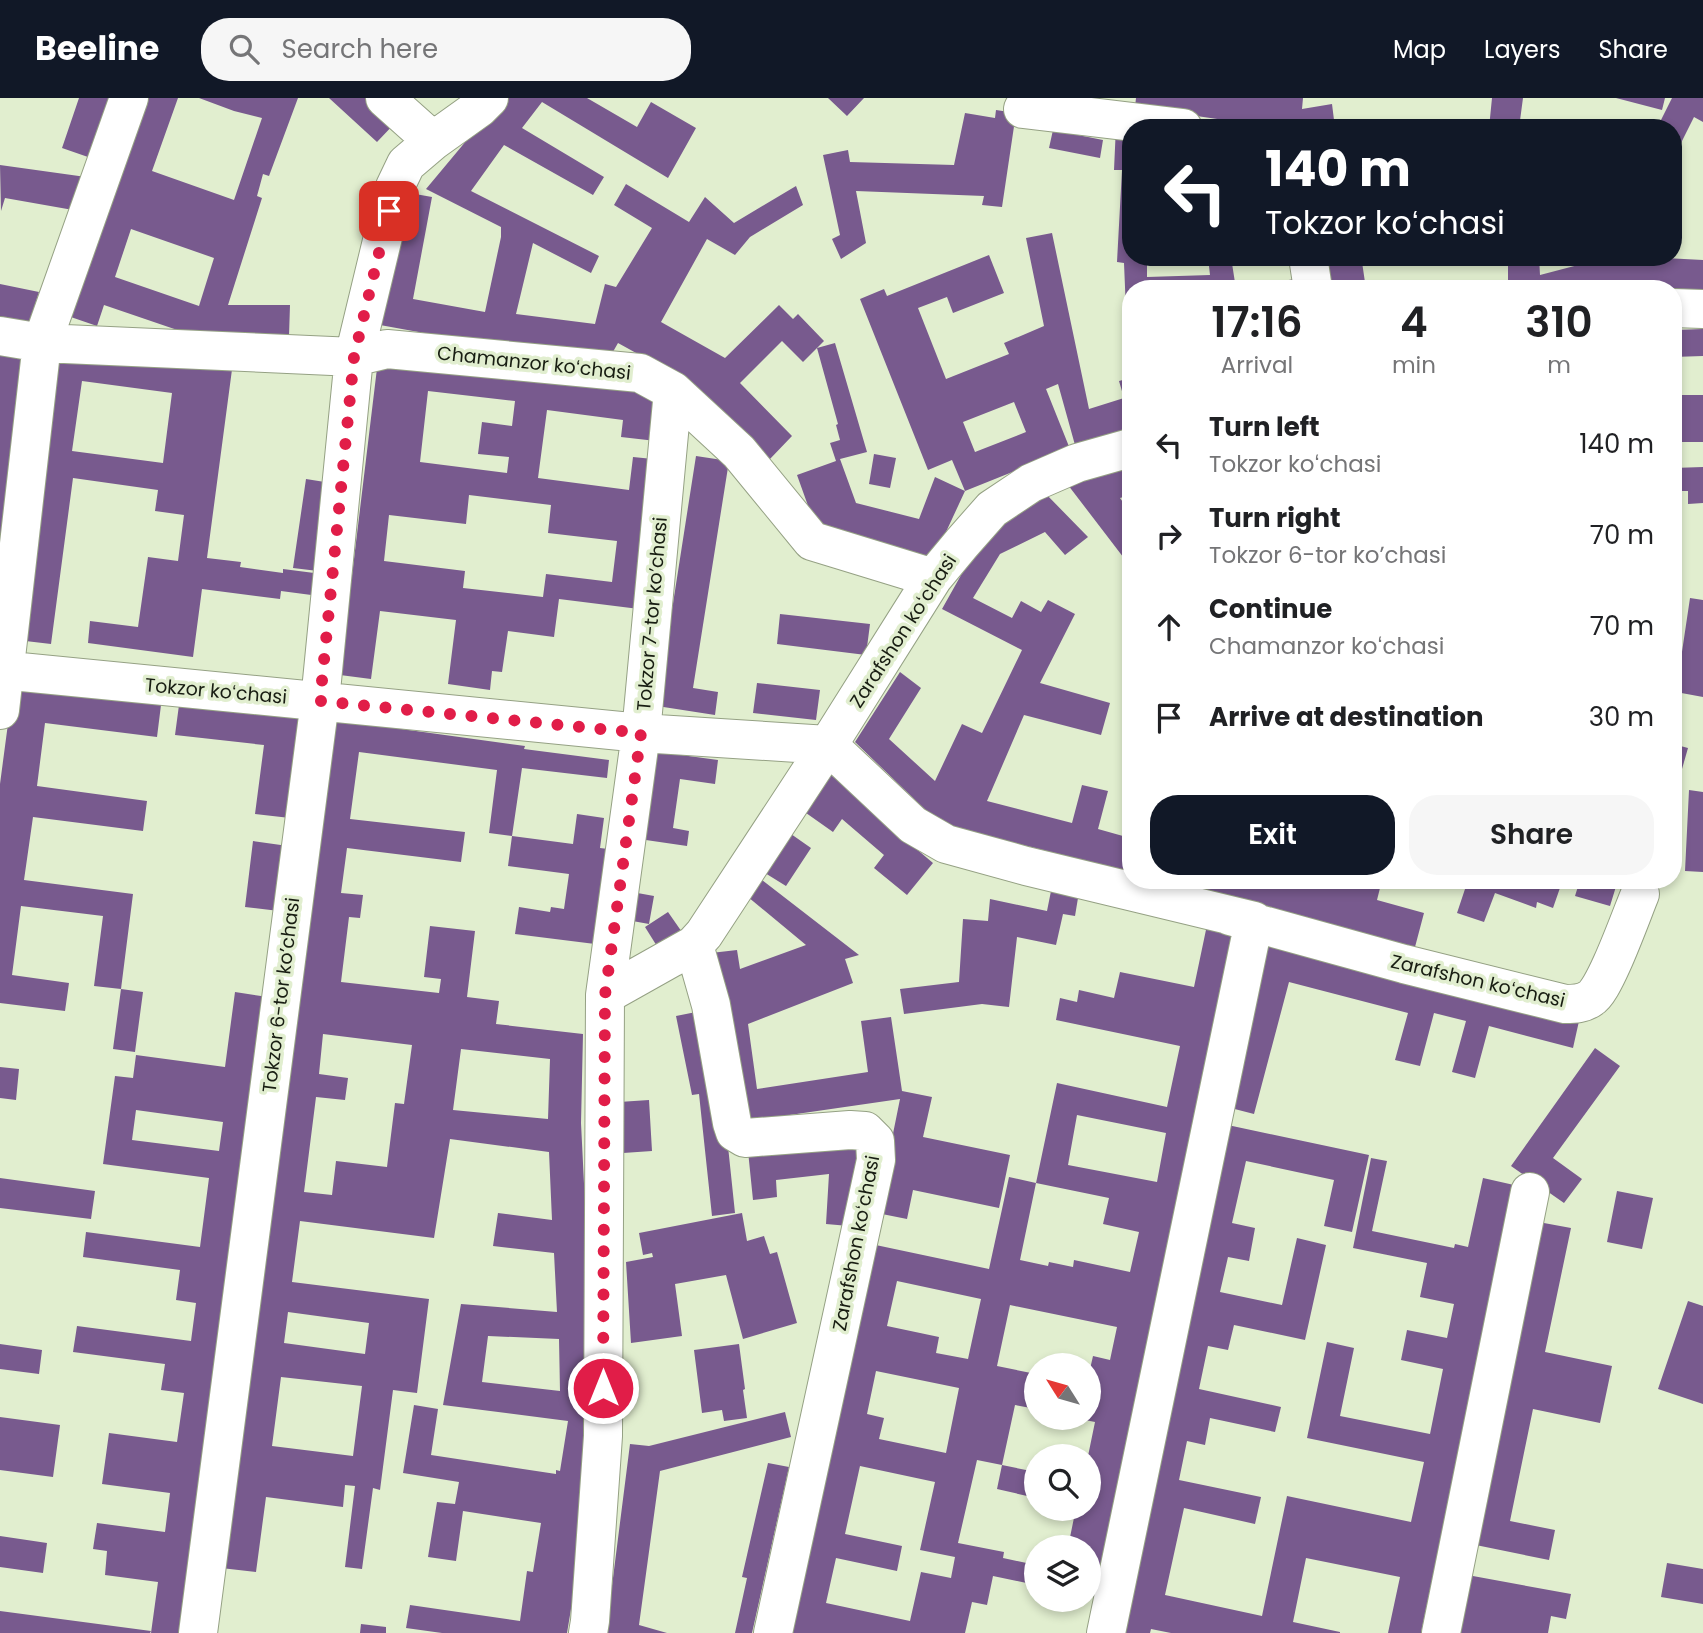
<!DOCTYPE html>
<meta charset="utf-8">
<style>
:root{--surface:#fff;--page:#f6f6f6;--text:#202124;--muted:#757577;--accent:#111827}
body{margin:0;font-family:Poppins,sans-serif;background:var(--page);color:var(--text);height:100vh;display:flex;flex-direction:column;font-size:26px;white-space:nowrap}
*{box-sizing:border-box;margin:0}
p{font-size:23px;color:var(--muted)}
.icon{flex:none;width:38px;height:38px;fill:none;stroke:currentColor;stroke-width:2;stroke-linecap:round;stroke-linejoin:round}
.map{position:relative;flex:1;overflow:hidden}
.sheet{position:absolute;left:1122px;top:182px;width:560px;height:609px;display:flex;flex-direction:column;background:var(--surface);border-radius:28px;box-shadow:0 4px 10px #0003}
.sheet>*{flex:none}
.guide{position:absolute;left:1122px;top:21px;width:560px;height:147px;border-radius:28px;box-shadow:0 4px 10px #0003;background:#111827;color:#fff;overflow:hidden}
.needle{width:46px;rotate:307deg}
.tools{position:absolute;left:1024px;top:1255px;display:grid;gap:14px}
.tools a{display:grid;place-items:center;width:77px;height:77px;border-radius:50%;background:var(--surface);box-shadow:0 4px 10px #0003;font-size:35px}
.pin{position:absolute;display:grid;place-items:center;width:60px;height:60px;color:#fff;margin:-30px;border-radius:14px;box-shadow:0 4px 10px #0006}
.me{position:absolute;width:77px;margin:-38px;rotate:0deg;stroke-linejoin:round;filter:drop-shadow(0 0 5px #0008)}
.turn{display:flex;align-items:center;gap:24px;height:147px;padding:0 28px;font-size:32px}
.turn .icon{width:91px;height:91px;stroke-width:2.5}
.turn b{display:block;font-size:49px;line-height:60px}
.eta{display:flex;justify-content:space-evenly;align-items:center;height:119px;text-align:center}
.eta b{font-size:42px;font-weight:600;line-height:49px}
.action{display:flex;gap:14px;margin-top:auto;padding:14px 28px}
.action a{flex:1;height:80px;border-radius:28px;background:var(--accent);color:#fff;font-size:28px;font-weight:600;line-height:80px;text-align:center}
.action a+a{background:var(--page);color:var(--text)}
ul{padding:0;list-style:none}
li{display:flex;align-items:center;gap:21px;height:91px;padding:0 28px}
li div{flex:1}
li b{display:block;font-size:26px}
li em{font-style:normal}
header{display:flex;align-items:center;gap:42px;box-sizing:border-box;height:98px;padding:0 35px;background:var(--accent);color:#fff}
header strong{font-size:33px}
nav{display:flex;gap:38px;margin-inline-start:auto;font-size:24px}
.search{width:490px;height:63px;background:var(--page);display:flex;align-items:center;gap:18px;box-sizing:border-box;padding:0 24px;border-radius:28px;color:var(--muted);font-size:26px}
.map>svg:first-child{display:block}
.building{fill:#785a8e;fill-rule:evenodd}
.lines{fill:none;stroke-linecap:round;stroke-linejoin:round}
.minor-casing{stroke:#95a184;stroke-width:40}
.minor{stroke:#fff;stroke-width:38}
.route{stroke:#e11d48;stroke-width:12;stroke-dasharray:0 21.6}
.labels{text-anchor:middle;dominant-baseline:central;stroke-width:7;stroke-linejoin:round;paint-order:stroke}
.street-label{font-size:19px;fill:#181d12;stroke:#e1eecf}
</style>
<header>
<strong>Beeline</strong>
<div class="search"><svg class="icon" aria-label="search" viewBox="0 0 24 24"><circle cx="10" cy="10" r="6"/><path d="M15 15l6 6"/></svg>Search here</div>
<nav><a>Map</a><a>Layers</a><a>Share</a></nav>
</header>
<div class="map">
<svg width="1703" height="1535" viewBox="0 0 1703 1535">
<rect width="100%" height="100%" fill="#e1eecf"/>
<path class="building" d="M 79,0 L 115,0 L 88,59 L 62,50 Z
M 141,0 L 178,0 L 152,73 L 234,102 L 262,20 L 234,13 L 199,0 L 298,0 L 269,78 L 263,76 L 257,98 L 262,100 L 228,207 L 290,207 L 289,238 L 189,236 L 104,207 L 97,228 L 65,217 ZM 131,131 L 214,160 L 199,208 L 115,179 Z
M 329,0 L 371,0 L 396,24 L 377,44 Z
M 502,0 L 587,0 L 637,29 L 651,4 L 696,30 L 668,80 L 542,4 L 522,30 L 604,79 L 593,97 L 504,47 L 471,93 L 599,158 L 591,175 L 533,145 L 516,216 L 595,226 L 605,186 L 616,189 L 652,130 L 614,107 L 626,86 L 689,124 L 705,99 L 734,125 L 796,88 L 803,107 L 750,139 L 735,157 L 707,141 L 661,224 L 725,260 L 779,207 L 793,221 L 798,216 L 824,243 L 803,264 L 782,243 L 740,285 L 792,338 L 769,362 L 696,288 L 618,245 L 610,259 L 479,245 L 380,227 L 404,94 L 432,99 L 413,201 L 485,214 L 501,139 L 501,129 L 426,91 Z
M 828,0 L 864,0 L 847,18 Z
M 1136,0 L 1303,0 L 1302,11 L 1332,6 L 1335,30 L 1278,30 L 1135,9 Z
M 1492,0 L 1523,0 L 1519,30 L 1489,30 Z
M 1616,0 L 1665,0 L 1662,12 Z
M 1672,0 L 1703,0 L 1703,24 L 1694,19 L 1673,61 L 1673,30 L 1657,30 Z
M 996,12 L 1016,15 L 1002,109 L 982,107 L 984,98 L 856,93 L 866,145 L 841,161 L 832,141 L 840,137 L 823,57 L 848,52 L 850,64 L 954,67 L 965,15 L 995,20 Z
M 1116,28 L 1130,29 L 1130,159 L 1147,159 L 1147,179 L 1210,177 L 1208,159 L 1231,159 L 1236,191 L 1130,191 L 1130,212 L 1126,213 L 1124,165 L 1117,164 L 1122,72 L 1114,72 Z
M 1053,32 L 1103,42 L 1100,60 L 1049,50 Z
M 0,67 L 86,79 L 73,112 L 5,100 L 1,113 Z
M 1052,135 L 1089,311 L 1124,300 L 1119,283 L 1130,280 L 1130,330 L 1075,347 L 1058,286 L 1046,291 L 1070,351 L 965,393 L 952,362 L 928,372 L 860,201 L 884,191 L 887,198 L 989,157 L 1004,195 L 953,215 L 947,199 L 918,210 L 946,281 L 1009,256 L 1004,245 L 1044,228 L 1026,140 ZM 1014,304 L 1026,334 L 975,354 L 963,324 Z
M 1319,159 L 1382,159 L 1382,161 L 1362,164 L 1366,191 L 1323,191 Z
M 1508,159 L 1539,159 L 1540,177 L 1582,166 L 1582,159 L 1646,159 L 1703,162 L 1703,194 L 1614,187 L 1601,191 L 1508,191 Z
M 1301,180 L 1303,191 L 1246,191 L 1245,189 Z
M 0,186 L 39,194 L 28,228 L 0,223 Z
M 1703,231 L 1703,258 L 1673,259 L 1673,232 Z
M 0,245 L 29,249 L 0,448 Z
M 835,245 L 867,354 L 840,361 L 856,405 L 919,421 L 935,379 L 965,393 L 933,462 L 816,430 L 797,377 L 836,363 L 830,345 L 840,342 L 836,327 L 838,326 L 817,250 Z
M 55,257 L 233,264 L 207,460 L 241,464 L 240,469 L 283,475 L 283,471 L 322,476 L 319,498 L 281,493 L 280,501 L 202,491 L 193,559 L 88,545 L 90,523 L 138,529 L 148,459 L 178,463 L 184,417 L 155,413 L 158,392 L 73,380 L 51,546 L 17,542 ZM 82,283 L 172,295 L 163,365 L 72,353 Z
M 378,262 L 662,296 L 656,343 L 621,339 L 623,322 L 547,312 L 538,380 L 629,392 L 633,359 L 653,361 L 639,511 L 559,501 L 554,539 L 508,533 L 502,574 L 492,573 L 490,592 L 448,586 L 456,522 L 380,513 L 371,581 L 340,577 ZM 428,293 L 515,303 L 512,328 L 482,324 L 478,356 L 509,359 L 507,375 L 420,364 ZM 469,397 L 551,407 L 548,435 L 617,443 L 612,484 L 546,476 L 543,499 L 463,490 L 465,473 L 384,463 L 389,417 L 466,426 Z
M 1673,297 L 1703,297 L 1703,344 L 1673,344 Z
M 874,356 L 896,360 L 890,390 L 869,386 Z
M 696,358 L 729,363 L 693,590 L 718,594 L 715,617 L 657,608 Z
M 1130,366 L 1130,397 L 1120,400 L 1130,414 L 1130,468 L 1068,387 Z
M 1703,369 L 1703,405 L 1688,406 L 1688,393 L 1673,393 L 1673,370 Z
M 306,381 L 331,385 L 318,473 L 293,470 Z
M 1045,395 L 1088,439 L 1065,457 L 1045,434 L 1000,456 L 973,500 L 1012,520 L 1021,503 L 1041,514 L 1048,502 L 1075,516 L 1040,585 L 1110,605 L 1101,637 L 1024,617 L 987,703 L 1072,725 L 1082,687 L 1108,693 L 1098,731 L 1130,740 L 1130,774 L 940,726 L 855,644 L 900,574 L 921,590 L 889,641 L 935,683 L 962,626 L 982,635 L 1022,552 L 942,511 L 983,438 Z
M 1690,500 L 1703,502 L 1703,599 L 1676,594 Z
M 780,516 L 870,526 L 866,557 L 777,546 Z
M 757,585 L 820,592 L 816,622 L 753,615 Z
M 13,588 L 161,607 L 157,639 L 45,625 L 37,688 L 147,703 L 143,733 L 33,719 L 24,782 L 133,796 L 121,891 L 94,888 L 103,818 L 21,808 L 12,877 L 69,885 L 65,913 L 0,905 L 0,686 Z
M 179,607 L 301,621 L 290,720 L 255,716 L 264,647 L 175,637 Z
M 329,621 L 525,648 L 524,651 L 609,662 L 607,680 L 522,670 L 512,738 L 489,735 L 497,672 L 359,654 L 350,721 L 465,734 L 461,764 L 347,750 L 341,795 L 363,797 L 360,820 L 349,819 L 341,884 L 439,895 L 441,881 L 424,879 L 430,828 L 475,833 L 467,899 L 499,903 L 496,926 L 583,936 L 581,1025 L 596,1327 L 576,1481 L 567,1535 L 442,1535 L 406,1530 L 410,1507 L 520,1523 L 527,1473 L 533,1474 L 541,1425 L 463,1413 L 456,1463 L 428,1459 L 437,1404 L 455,1406 L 459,1384 L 403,1375 L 414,1307 L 438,1311 L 431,1357 L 556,1376 L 556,1372 L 560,1373 L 568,1323 L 443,1307 L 461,1206 L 557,1214 L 554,1155 L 493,1148 L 498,1115 L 552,1122 L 549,1054 L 450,1041 L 434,1140 L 300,1123 L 292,1184 L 429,1201 L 417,1295 L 393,1292 L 380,1392 L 373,1390 L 362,1471 L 345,1469 L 355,1388 L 345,1387 L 343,1409 L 266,1399 L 256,1474 L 221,1470 ZM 323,936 L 412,947 L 404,1006 L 395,1005 L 387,1069 L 336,1063 L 332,1097 L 304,1094 L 316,999 L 345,1002 L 348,980 L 319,976 ZM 461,951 L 550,961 L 548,1021 L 453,1012 ZM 288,1214 L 369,1225 L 365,1256 L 284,1245 ZM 488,1238 L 559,1241 L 560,1293 L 482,1284 ZM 281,1279 L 362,1288 L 353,1358 L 272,1348 Z
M 1673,646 L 1688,650 L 1680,678 L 1673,676 Z
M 652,653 L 718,662 L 715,686 L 680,681 L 673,730 L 689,733 L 687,748 L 639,741 Z
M 825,673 L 859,697 L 901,738 L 933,765 L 907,797 L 874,770 L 884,757 L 842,721 L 833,734 L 799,710 Z
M 1689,692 L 1703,694 L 1703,774 L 1685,773 Z
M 577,716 L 604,720 L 600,750 L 608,751 L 595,846 L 515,836 L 519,809 L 550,814 L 551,809 L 564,811 L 569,776 L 508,768 L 512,738 L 573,746 Z
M 791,736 L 811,750 L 786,788 L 765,775 Z
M 253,743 L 288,748 L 279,813 L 245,809 Z
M 762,782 L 859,857 L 845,861 L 853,885 L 748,926 L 757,991 L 868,974 L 861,923 L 891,919 L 902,993 L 932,999 L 923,1039 L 1010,1057 L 999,1110 L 913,1092 L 907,1121 L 877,1115 L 900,1001 L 735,1025 L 711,855 L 737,852 L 740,871 L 806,847 L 748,799 Z
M 1164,782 L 1298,782 L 1322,789 L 1324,782 L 1382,782 L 1377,802 L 1424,815 L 1415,849 Z
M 1468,782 L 1548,782 L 1561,787 L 1553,810 L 1537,804 L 1536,810 L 1495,795 L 1484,824 L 1457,815 Z
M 1580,782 L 1618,782 L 1610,808 L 1575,798 Z
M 1053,783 L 1080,788 L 1075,818 L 1063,816 L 1056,847 L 1017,839 L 1009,909 L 982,906 L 904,916 L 900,891 L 959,884 L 963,821 L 988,823 L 990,801 L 1047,813 Z
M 632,794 L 654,798 L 649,826 L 627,822 Z
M 668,814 L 684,837 L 660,853 L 645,829 Z
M 1207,827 L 1238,834 L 1096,1499 L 1088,1498 L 1088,1449 L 1068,1449 L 1076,1410 L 1088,1410 L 1088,1358 L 1095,1324 L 1080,1321 L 1088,1320 L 1088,1280 L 1093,1258 L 1110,1262 L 1117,1229 L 1010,1207 L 997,1268 L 1036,1276 L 1036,1311 L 1015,1307 L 1002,1367 L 977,1362 L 958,1445 L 1004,1454 L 1003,1460 L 1036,1467 L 1036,1487 L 993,1478 L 987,1507 L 972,1504 L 965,1535 L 786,1535 L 871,1146 L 989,1171 L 1009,1079 L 1036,1085 L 1020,1162 L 1048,1168 L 1049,1164 L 1073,1169 L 1074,1162 L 1130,1174 L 1139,1134 L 1103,1126 L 1109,1100 L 1036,1085 L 1057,985 L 1167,1009 L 1180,948 L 1056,922 L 1060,900 L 1077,904 L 1079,892 L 1114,900 L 1120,874 L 1194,889 ZM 1077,1017 L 1166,1035 L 1157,1084 L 1068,1067 ZM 897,1183 L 981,1201 L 968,1261 L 936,1255 L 939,1239 L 887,1228 ZM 876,1273 L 959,1290 L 946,1355 L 879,1341 L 884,1320 L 867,1316 ZM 860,1368 L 935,1384 L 920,1452 L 955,1459 L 951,1480 L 921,1474 L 910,1523 L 826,1505 L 836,1460 L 897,1473 L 902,1448 L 845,1436 Z
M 1267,842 L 1579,923 L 1573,950 L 1489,928 L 1475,980 L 1452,974 L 1466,923 L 1434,915 L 1420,968 L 1395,962 L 1408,915 L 1289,884 L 1254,1016 L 1223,1008 Z
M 121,891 L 143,894 L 135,954 L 113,951 Z
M 235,894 L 268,899 L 185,1535 L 151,1535 L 158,1484 L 105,1477 L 107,1453 L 93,1451 L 97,1425 L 165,1434 L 170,1395 L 102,1386 L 109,1335 L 177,1344 L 184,1295 L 161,1292 L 165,1266 L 73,1254 L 77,1228 L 191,1243 L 196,1205 L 176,1202 L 180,1172 L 83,1159 L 86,1134 L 200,1149 L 209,1080 L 103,1066 L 115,978 L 133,980 L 136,957 L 225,969 ZM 136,1012 L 223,1024 L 219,1053 L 132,1042 Z
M 706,912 L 722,991 L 735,1115 L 712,1118 L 699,996 L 692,997 L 676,918 Z
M 1595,950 L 1620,968 L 1553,1060 L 1582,1081 L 1564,1105 L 1511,1068 Z
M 0,969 L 19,971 L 16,1002 L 0,1000 Z
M 649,1002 L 652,1053 L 623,1055 L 619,1004 Z
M 1223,1026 L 1369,1057 L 1352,1134 L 1324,1128 L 1334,1082 L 1246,1063 L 1232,1125 L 1255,1130 L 1249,1163 L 1228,1159 L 1220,1194 L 1282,1207 L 1297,1140 L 1326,1147 L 1305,1242 L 1234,1227 L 1228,1252 L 1208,1248 L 1199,1291 L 1281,1309 L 1275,1334 L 1210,1320 L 1205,1347 L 1187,1343 L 1179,1382 L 1261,1399 L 1255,1426 L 1184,1410 L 1165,1497 L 1262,1518 L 1287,1398 L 1411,1424 L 1424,1364 L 1307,1340 L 1327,1244 L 1354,1250 L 1340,1318 L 1430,1336 L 1443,1271 L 1401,1262 L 1407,1232 L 1447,1240 L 1454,1206 L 1420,1199 L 1427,1165 L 1353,1150 L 1371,1060 L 1387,1063 L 1372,1133 L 1454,1150 L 1455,1146 L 1468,1149 L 1483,1080 L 1514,1087 L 1421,1535 L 1388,1535 L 1400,1479 L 1306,1460 L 1293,1524 L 1340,1534 L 1340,1535 L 1171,1535 L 1151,1531 L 1150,1535 L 1111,1535 Z
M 859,1042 L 849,1128 L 826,1126 L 829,1076 L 776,1082 L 777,1099 L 753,1102 L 748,1053 Z
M 0,1080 L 95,1093 L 91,1121 L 0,1110 Z
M 1617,1093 L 1653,1100 L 1642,1151 L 1607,1144 Z
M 742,1115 L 747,1143 L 764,1138 L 770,1156 L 777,1154 L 797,1225 L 743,1241 L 726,1177 L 675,1186 L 682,1238 L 631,1245 L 626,1164 L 653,1159 L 652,1155 L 643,1157 L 639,1135 Z
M 1533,1123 L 1571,1130 L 1545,1254 L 1612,1268 L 1600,1325 L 1533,1311 L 1510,1423 L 1555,1432 L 1549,1462 L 1466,1445 Z
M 1688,1203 L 1703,1208 L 1703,1306 L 1658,1291 Z
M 0,1246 L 42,1252 L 39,1276 L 0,1271 Z
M 739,1246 L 745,1291 L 743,1292 L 747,1320 L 724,1323 L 722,1312 L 702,1315 L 694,1252 Z
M 785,1314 L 791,1339 L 660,1373 L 639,1527 L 667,1535 L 606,1535 L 630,1346 L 649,1348 Z
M 0,1319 L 60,1327 L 53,1379 L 0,1372 Z
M 768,1365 L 789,1369 L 752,1535 L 735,1535 L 747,1480 L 742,1479 Z
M 1002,1367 L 1036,1374 L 1036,1400 L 997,1391 Z
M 0,1438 L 47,1445 L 43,1475 L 0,1469 Z
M 1667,1465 L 1703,1471 L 1703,1506 L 1661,1499 Z
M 1462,1476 L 1571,1496 L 1566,1521 L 1551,1518 L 1548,1535 L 1451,1535 Z
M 0,1513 L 151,1533 L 150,1535 L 0,1535 Z
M 361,1526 L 386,1529 L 386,1535 L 360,1535 Z"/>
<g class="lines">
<g class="minor-casing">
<path id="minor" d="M 385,0 L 433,43
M 1023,11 L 1183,30
M 1308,159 L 1313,191
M 1673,210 L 1703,211
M 0,238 L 42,245 L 354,259 L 387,251 L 640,275 L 673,293 L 739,354 L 812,443 L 933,480
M 0,572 L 641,635 L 828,647 L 913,727 L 946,746 L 1026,768 L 1254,823 L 1106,1535
M 0,612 L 42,245 L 129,0
M 1230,818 L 1404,866 L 1565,906 C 1574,906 1583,906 1591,900 C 1605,892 1632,815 1640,796
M 671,860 L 694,847 L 704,836 L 828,647 L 933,480 L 962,445 L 992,411 L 1031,385 L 1077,365 L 1130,350
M 605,897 L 694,847 L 711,907 L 732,1025 L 735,1034 L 745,1040 L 850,1032 L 865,1033 L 875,1043 L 876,1062 L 773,1535
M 198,1535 L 320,603 L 354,259 L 395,89 L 406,66 L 433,43 L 479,10 L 489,0
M 588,1535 L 590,1523 L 603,1338 L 605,897 L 641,635 L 673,293
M 1441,1535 L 1530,1094"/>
</g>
<use href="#minor" class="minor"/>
</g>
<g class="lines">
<path class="route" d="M 389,113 L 354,259 L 320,603 L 641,635 L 605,897 L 603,1290"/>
</g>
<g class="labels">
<g class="street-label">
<text transform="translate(534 265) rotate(6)">Chamanzor koʻchasi</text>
<text transform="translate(652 516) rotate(-85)">Tokzor 7-tor koʼchasi</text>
<text transform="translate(903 533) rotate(-57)">Zarafshon koʻchasi</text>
<text transform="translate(216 593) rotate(5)">Tokzor koʻchasi</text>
<text transform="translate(1478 883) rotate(13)">Zarafshon koʻchasi</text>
<text transform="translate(281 897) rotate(-83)">Tokzor 6-tor koʼchasi</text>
<text transform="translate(856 1145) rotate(-79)">Zarafshon koʻchasi</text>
</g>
</g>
</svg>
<div class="tools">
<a><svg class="needle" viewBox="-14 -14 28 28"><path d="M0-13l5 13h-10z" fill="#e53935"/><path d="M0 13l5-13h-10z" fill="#757577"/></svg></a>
<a><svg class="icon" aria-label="search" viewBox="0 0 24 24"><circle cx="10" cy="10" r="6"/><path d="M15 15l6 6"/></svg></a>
<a><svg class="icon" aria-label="layers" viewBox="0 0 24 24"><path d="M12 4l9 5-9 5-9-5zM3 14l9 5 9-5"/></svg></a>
</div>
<div class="pin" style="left:389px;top:113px;background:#d93025"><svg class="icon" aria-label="arrive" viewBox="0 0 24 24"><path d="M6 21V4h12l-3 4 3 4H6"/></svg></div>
<svg class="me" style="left:603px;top:1290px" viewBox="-20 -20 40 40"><circle r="17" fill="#e11d48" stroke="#fff" stroke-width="3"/><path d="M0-11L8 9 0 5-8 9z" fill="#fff"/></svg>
<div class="guide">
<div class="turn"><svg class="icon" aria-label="left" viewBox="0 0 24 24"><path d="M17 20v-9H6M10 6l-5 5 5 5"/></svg><div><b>140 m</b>Tokzor koʻchasi</div></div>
</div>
<section class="sheet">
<div class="eta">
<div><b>17:16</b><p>Arrival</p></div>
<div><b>4</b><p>min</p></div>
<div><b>310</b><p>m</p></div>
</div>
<ul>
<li><svg class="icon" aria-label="left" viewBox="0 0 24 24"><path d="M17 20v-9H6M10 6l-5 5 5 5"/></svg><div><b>Turn left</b><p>Tokzor koʻchasi</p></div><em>140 m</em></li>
<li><svg class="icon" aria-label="right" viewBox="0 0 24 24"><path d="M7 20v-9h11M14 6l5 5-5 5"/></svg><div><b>Turn right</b><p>Tokzor 6-tor koʼchasi</p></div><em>70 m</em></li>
<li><svg class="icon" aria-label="ahead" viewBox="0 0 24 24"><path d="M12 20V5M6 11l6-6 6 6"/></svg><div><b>Continue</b><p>Chamanzor koʻchasi</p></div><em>70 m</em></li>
<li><svg class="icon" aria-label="arrive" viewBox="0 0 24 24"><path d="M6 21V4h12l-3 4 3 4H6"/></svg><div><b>Arrive at destination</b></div><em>30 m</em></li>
</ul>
<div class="action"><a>Exit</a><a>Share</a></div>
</section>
</div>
